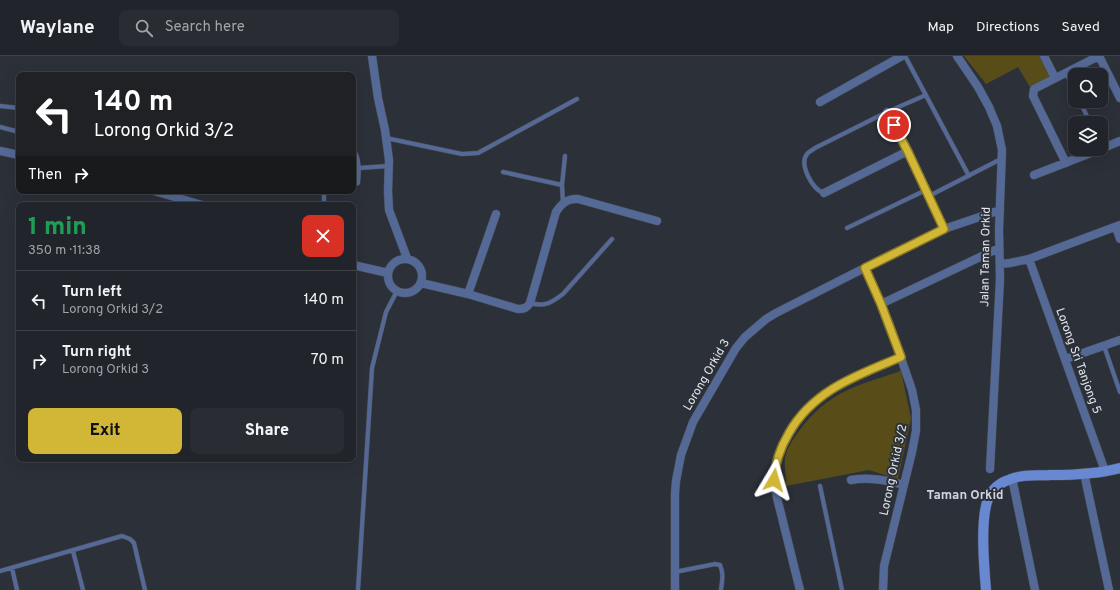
<!DOCTYPE html>
<meta charset="utf-8">
<style>
:root{--surface:#21242b;--page:#292c33;--text:#f1f3f6;--muted:#a2a4a9;--line:#3e4147;--accent:#d2b736}
body{margin:0;font-family:Overpass,sans-serif;background:var(--page);color:var(--text);height:100vh;display:flex;flex-direction:column;font-size:15px;white-space:nowrap}
*{box-sizing:border-box;margin:0}
p{font-size:13px;color:var(--muted)}
.icon{flex:none;width:22px;height:22px;fill:none;stroke:currentColor;stroke-width:2;stroke-linecap:round;stroke-linejoin:round}
.map{position:relative;flex:1;overflow:hidden}
.drawer{position:absolute;left:16px;top:146px;width:340px;height:260px;display:flex;flex-direction:column;background:var(--surface);border-radius:8px;box-shadow:0 4px 16px #0002,0 0 0 1px var(--line)}
.drawer>*{flex:none}
.hud{position:absolute;left:16px;top:16px;width:340px;height:122px;border-radius:8px;box-shadow:0 4px 16px #0002,0 0 0 1px var(--line);background:#202124;color:#fff;overflow:hidden}
.controls{position:absolute;left:1068px;top:12px;display:grid;gap:8px}
.controls a{display:grid;place-items:center;width:40px;height:40px;border-radius:8px;background:var(--surface);box-shadow:0 4px 16px #0002,0 0 0 1px var(--line);font-size:20px}
.pin{position:absolute;display:grid;place-items:center;width:34px;height:34px;color:#fff;margin:-17px;border:2px solid #fff;border-radius:50%;box-shadow:0 1px 4px #0007}
.me{position:absolute;width:44px;margin:-22px;rotate:7deg;stroke-linejoin:round;filter:drop-shadow(0 0 3px #0008)}
.turn{display:flex;align-items:center;gap:14px;height:84px;padding:0 12px;font-size:18px}
.turn .icon{width:52px;height:52px;stroke-width:2.5}
.turn b{display:block;font-size:28px;line-height:34px}
.then{display:flex;align-items:center;height:38px;padding:0 12px;background:#0003;gap:8px;font-size:15px}
.round{display:grid;place-items:center;flex:none;width:42px;height:42px;border-radius:8px;background:var(--page)}
.summary{display:flex;align-items:center;justify-content:space-between;height:68px;padding:0 12px}
h1{font-size:24px;font-weight:800;line-height:30px;color:#1e9e55}
.cta{display:flex;gap:8px;margin-top:auto;padding:8px 12px}
.cta a{flex:1;height:46px;border-radius:8px;background:var(--accent);color:#111;font-size:16px;font-weight:800;line-height:46px;text-align:center}
.cta a+a{background:var(--page);color:var(--text)}
ul{padding:0;list-style:none}
li{display:flex;align-items:center;gap:12px;height:60px;padding:0 12px;border-top:1px solid var(--line)}
li div{flex:1}
li b{display:block;font-size:15px}
li em{font-style:normal}
header{display:flex;align-items:center;gap:24px;box-sizing:border-box;height:56px;padding:0 20px;background:var(--surface);border-bottom:1px solid var(--line)}
header strong{font-size:19px}
nav{display:flex;gap:22px;margin-inline-start:auto;font-size:14px}
.search{width:280px;height:36px;background:var(--page);display:flex;align-items:center;gap:10px;box-sizing:border-box;padding:0 14px;border-radius:8px;color:var(--muted);font-size:15px}
.map>svg:first-child{display:block}
.green{fill:#584d19}
.lines{fill:none;stroke-linecap:round;stroke-linejoin:round}
.lane-casing{stroke:#494d56;stroke-width:5}
.street-casing{stroke:#494d56;stroke-width:9}
.secondary-casing{stroke:#494d56;stroke-width:11}
.lane{stroke:#556997;stroke-width:4}
.street{stroke:#556997;stroke-width:8}
.secondary{stroke:#6888d1;stroke-width:10}
.route-casing{stroke:#887723;stroke-width:10}
.route{stroke:#d2b736;stroke-width:7}
.labels{text-anchor:middle;dominant-baseline:central;stroke-width:4;stroke-linejoin:round;paint-order:stroke}
.street-label{font-size:12px;fill:#e3e6ec;stroke:#2c3039}
.neighbourhood-label{font-size:13px;font-weight:bold;fill:#cfd4df;stroke:#2c3039}
</style>
<header>
<strong>Waylane</strong>
<div class="search"><svg class="icon" aria-label="search" viewBox="0 0 24 24"><circle cx="10" cy="10" r="6"/><path d="M15 15l6 6"/></svg>Search here</div>
<nav><a>Map</a><a>Directions</a><a>Saved</a></nav>
</header>
<div class="map">
<svg width="1120" height="534" viewBox="0 0 1120 534">
<rect width="100%" height="100%" fill="#2c3039"/>
<path class="green" d="M 964,0 L 1042,0 L 1052,20 L 1030,31 L 1018,11 L 986,28 Z
M 901,315 L 911,362 L 898,423 L 869,414 L 786,430 C 786,421 784,411 785,402 C 787,392 793,383 799,375 C 829,335 856,330 901,315 Z"/>
<g class="lines">
<g class="lane-casing">
<path id="lane" d="M 905,0 L 969,120
M 1066,17 L 1075,36
M 1080,45 L 1090,67
M 0,50 L 19,52
M 0,71 L 19,76
M 386,82 L 462,98 L 478,97 L 577,43
M 353,93 C 360,103 359,116 358,127 L 353,129
M 359,112 L 388,110
M 503,116 L 562,129
M 824,137 C 812,134 799,108 807,98 C 809,95 813,94 815,92 L 887,56 L 926,39
M 929,140 L 1001,103
M 563,147 L 562,129 L 565,100
M 324,149 L 324,135
M 847,172 L 926,134
M 530,247 C 545,251 551,247 563,238 L 612,183
M 1104,290 L 1120,336
M 820,430 L 842,534
M 73,495 L 83,534
M 12,512 L 17,534
M 0,515 L 122,480 L 130,483 L 134,487 L 145,534
M 675,516 L 715,508 L 720,509 C 724,518 722,525 721,534
M 358,534 L 372,312 L 386,256 L 397,235"/>
</g>
<g class="street-casing">
<path id="street" d="M 372,0 L 378,42 L 385,74 L 389,104 L 388,135 L 389,154 L 407,202
M 957,0 L 978,31 L 989,51 L 997,70 L 1002,94 L 999,174 L 1000,223 L 990,413
M 1044,0 L 1055,22
M 1099,0 L 1120,42
M 820,46 L 902,0
M 887,56 L 908,95 L 944,173
M 1101,93 L 1120,85
M 0,95 L 19,99
M 1066,107 L 1033,40 L 1034,33 L 1099,0
M 1034,119 L 1101,93
M 154,135 L 202,149
M 824,137 L 908,95
M 1116,171 L 1120,183
M388 220a17 17 0 1 1 34 0a17 17 0 1 1-34 0Z
M 1029,203 L 1105,415
M 1000,208 L 1010,207 L 1029,203 L 1120,169
M 353,209 L 388,217
M 865,212 L 889,267 L 912,334 L 916,354 L 916,375 L 912,396 L 884,510 L 883,534
M 421,227 L 468,238 L 518,253 C 524,253 527,252 530,247 L 556,156 C 562,147 568,142 578,143 L 657,165
M 468,238 L 496,158
M 881,248 L 999,192
M 1066,303 L 1120,284
M 1084,417 L 1109,534
M 1012,422 L 1035,534
M 851,424 C 870,421 886,424 904,429
M 675,534 L 675,437 L 676,425 L 681,399 L 693,366 L 736,292 L 745,281 L 766,263 L 776,257 L 894,197 L 944,173 L 1000,154
M 800,534 C 794,511 789,489 783,466 C 780,452 775,438 774,424 C 774,409 779,394 787,381 C 813,333 854,321 901,301"/>
</g>
<g class="secondary-casing">
<path id="secondary" d="M 986,534 C 984,510 980,464 988,443 C 992,433 1001,426 1011,423 C 1023,418 1037,420 1050,419 C 1073,419 1098,418 1120,412"/>
</g>
<use href="#lane" class="lane"/>
<use href="#street" class="street"/>
<use href="#secondary" class="secondary"/>
</g>
<g class="lines">
<g class="route-casing">
<path id="route" d="M 774,424 C 775,406 780,392 789,377 C 813,334 858,319 901,301 L 881,248 L 865,212 L 944,173 L 908,96 L 894,69"/>
</g>
<use href="#route" class="route"/>
</g>
<g class="labels">
<g class="street-label">
<text transform="translate(986 201) rotate(-89)">Jalan Taman Orkid</text>
<text transform="translate(1078 305) rotate(70)">Lorong Sri Tanjong 5</text>
<text transform="translate(707 319) rotate(-60)">Lorong Orkid 3</text>
<text transform="translate(894 414) rotate(-78)">Lorong Orkid 3/2</text>
</g>
<g class="neighbourhood-label">
<text x="965" y="440">Taman Orkid</text>
</g>
</g>
</svg>
<div class="controls">
<a><svg class="icon" aria-label="search" viewBox="0 0 24 24"><circle cx="10" cy="10" r="6"/><path d="M15 15l6 6"/></svg></a>
<a><svg class="icon" aria-label="layers" viewBox="0 0 24 24"><path d="M12 4l9 5-9 5-9-5zM3 14l9 5 9-5"/></svg></a>
</div>
<div class="pin" style="left:894px;top:69px;background:#d93025"><svg class="icon" aria-label="arrive" viewBox="0 0 24 24"><path d="M6 21V4h12l-3 4 3 4H6"/></svg></div>
<svg class="me" style="left:774px;top:424px" viewBox="-20 -20 40 40"><path d="M0-17L14 15 0 8-14 15z" fill="#d2b736" stroke="#fff" stroke-width="4"/></svg>
<div class="hud">
<div class="turn"><svg class="icon" aria-label="left" viewBox="0 0 24 24"><path d="M17 20v-9H6M10 6l-5 5 5 5"/></svg><div><b>140 m</b>Lorong Orkid 3/2</div></div>
<div class="then">Then<svg class="icon" aria-label="right" viewBox="0 0 24 24"><path d="M7 20v-9h11M14 6l5 5-5 5"/></svg></div>
</div>
<section class="drawer">
<div class="summary"><div><h1>1 min</h1><p>350 m · 11:38</p></div><a class="round" style="background:#d93025;color:#fff"><svg class="icon" aria-label="close" viewBox="0 0 24 24"><path d="M6 6l12 12M18 6L6 18"/></svg></a></div>
<ul>
<li><svg class="icon" aria-label="left" viewBox="0 0 24 24"><path d="M17 20v-9H6M10 6l-5 5 5 5"/></svg><div><b>Turn left</b><p>Lorong Orkid 3/2</p></div><em>140 m</em></li>
<li><svg class="icon" aria-label="right" viewBox="0 0 24 24"><path d="M7 20v-9h11M14 6l5 5-5 5"/></svg><div><b>Turn right</b><p>Lorong Orkid 3</p></div><em>70 m</em></li>
</ul>
<div class="cta"><a>Exit</a><a>Share</a></div>
</section>
</div>
